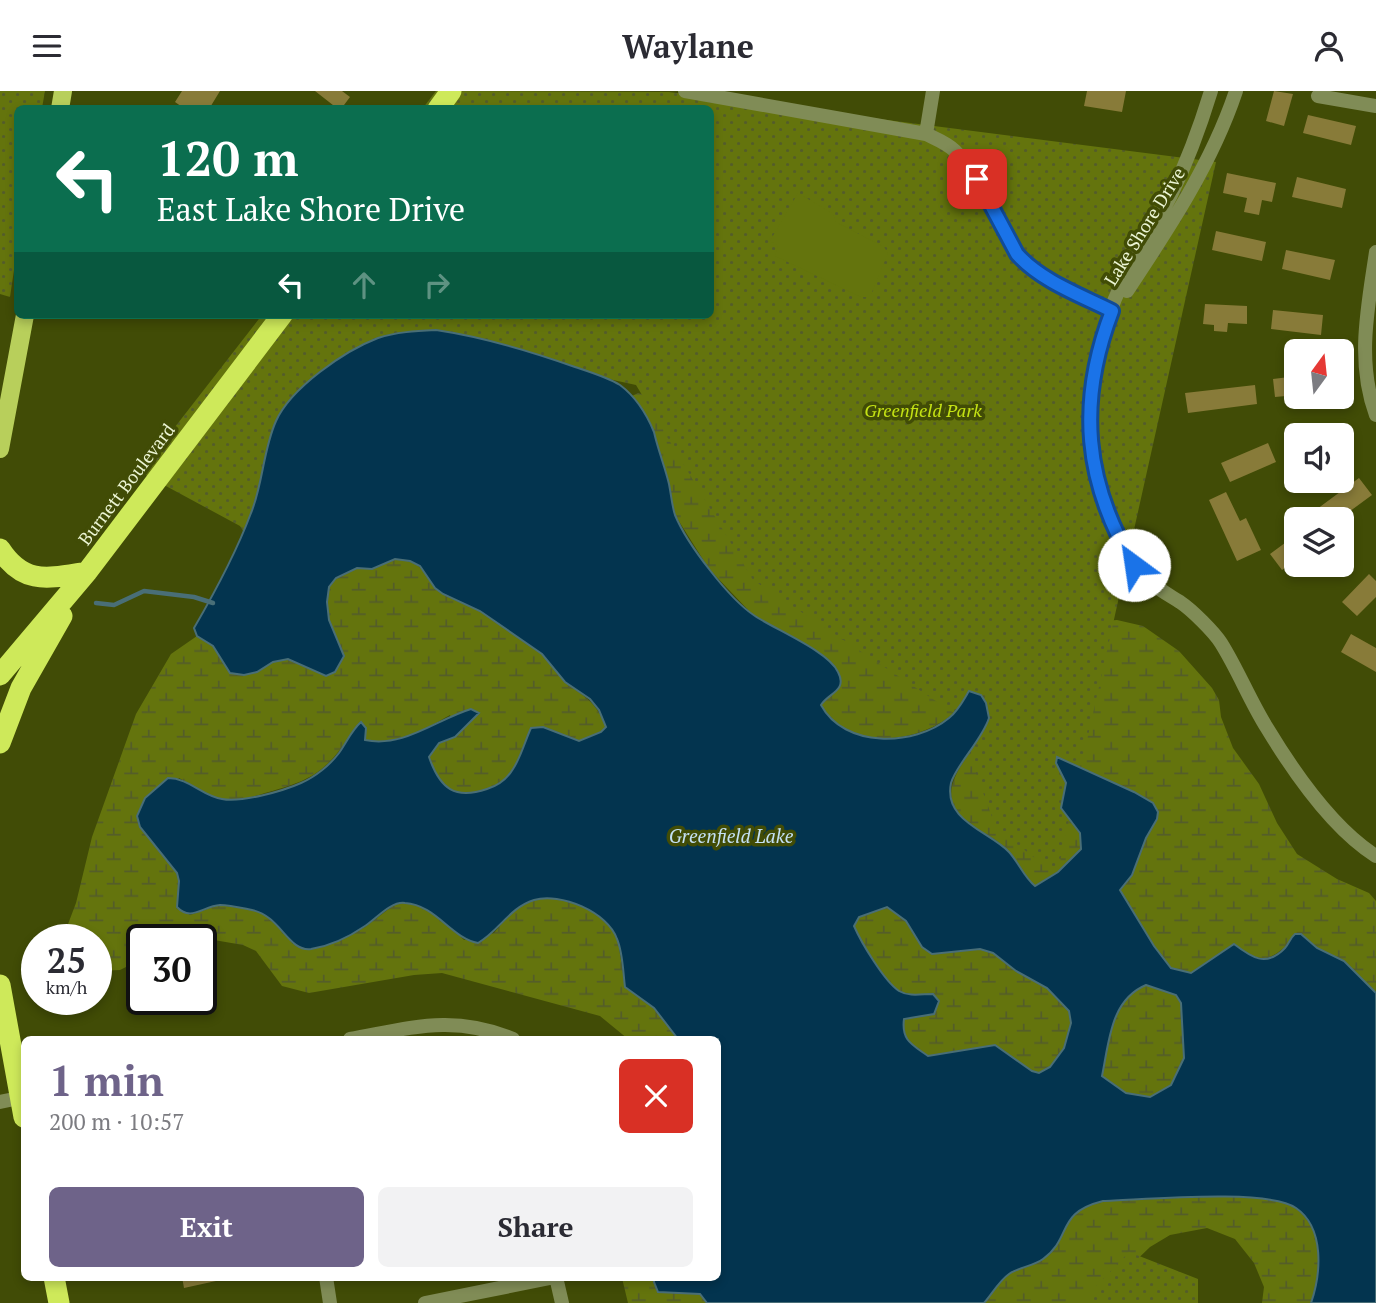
<!DOCTYPE html>
<meta charset="utf-8">
<style>
:root{--surface:#fff;--page:#f2f2f3;--text:#2b2b33;--muted:#7c7c81;--accent:#6e6389}
body{margin:0;font-family:"PT Serif",serif;background:var(--page);color:var(--text);height:100vh;display:flex;flex-direction:column;font-size:26px;white-space:nowrap}
*{box-sizing:border-box;margin:0}
p{font-size:23px;color:var(--muted)}
.icon{flex:none;width:38px;height:38px;fill:none;stroke:currentColor;stroke-width:2;stroke-linecap:round;stroke-linejoin:round}
.map{position:relative;flex:1;overflow:hidden}
.side{position:absolute;left:21px;top:945px;width:700px;height:245px;display:flex;flex-direction:column;background:var(--surface);border-radius:10px;box-shadow:0 4px 10px #0003}
.side>*{flex:none}
.hud{position:absolute;left:14px;top:14px;width:700px;height:214px;border-radius:10px;box-shadow:0 4px 10px #0003;background:#0b6e4f;color:#fff;overflow:hidden}
.needle{width:46px;rotate:15deg}
.tools{position:absolute;left:1284px;top:248px;display:grid;gap:14px}
.tools a{display:grid;place-items:center;width:70px;height:70px;border-radius:10px;background:var(--surface);box-shadow:0 4px 10px #0003;font-size:35px}
.speed{position:absolute;left:21px;top:833px;display:flex;gap:14px;font-size:35px;font-weight:700;text-align:center}
.speed>*{display:grid;place-content:center;width:91px;height:91px;border-radius:50%;background:var(--surface);box-shadow:0 4px 10px #0003;line-height:1}
.speed small{font-size:18px;font-weight:400}
.speed .limit{border:4px solid #111;border-radius:10px;background:#fff;color:#111}
.pin{position:absolute;display:grid;place-items:center;width:60px;height:60px;color:#fff;margin:-30px;border-radius:14px;box-shadow:0 4px 10px #0006}
.me{position:absolute;width:77px;margin:-38px;rotate:329deg;stroke-linejoin:round;filter:drop-shadow(0 0 5px #0008)}
.turn{display:flex;align-items:center;gap:24px;height:147px;padding:0 28px;font-size:32px}
.turn .icon{width:91px;height:91px;stroke-width:2.5}
.turn b{display:block;font-size:49px;line-height:60px}
.lanes{display:flex;align-items:center;height:66px;padding:0 28px;background:#0003;justify-content:center;gap:35px;direction:ltr}
.lanes .off{opacity:.35}
.round{display:grid;place-items:center;flex:none;width:74px;height:74px;border-radius:10px;background:var(--page)}
.headline{display:flex;align-items:center;justify-content:space-between;height:119px;padding:0 28px}
h1{font-size:42px;font-weight:600;line-height:52px;color:var(--accent)}
.button{display:flex;gap:14px;margin-top:auto;padding:14px 28px}
.button a{flex:1;height:80px;border-radius:10px;background:var(--accent);color:#fff;font-size:28px;font-weight:600;line-height:80px;text-align:center}
.button a+a{background:var(--page);color:var(--text)}
header{display:flex;justify-content:space-between;align-items:center;height:91px;padding:0 28px;background:var(--surface);font-size:32px;font-weight:600}
.map>svg:first-child{display:block}
.wetland{fill:url(#wetland-marsh)}
.park{fill:url(#park-dots)}
.pitch{fill:#64740d}
.water{fill:#03344f;stroke:#496e77;stroke-width:2;fill-rule:evenodd}
.lines{fill:none;stroke-linecap:round;stroke-linejoin:round}
.stream{stroke:#496e77;stroke-width:4.5}
.building{fill:#887b39}
.street{stroke:#808c56;stroke-width:14}
.primary{stroke:#b8cf5b;stroke-width:18}
.highway{stroke:#cee95a;stroke-width:21}
.route-casing{stroke:#114b97;stroke-width:18}
.route{stroke:#1a73e8;stroke-width:12}
.labels{text-anchor:middle;dominant-baseline:central;stroke-width:7;stroke-linejoin:round;paint-order:stroke}
.street-label{font-size:18px;fill:#ecf5d4;stroke:#414c06}
.park-label{font-size:18px;font-style:italic;fill:#c4e214;stroke:#414c06}
.water-label{font-size:19px;font-style:italic;fill:#c4e0f4;stroke:#414c06}
</style>
<header><svg class="icon" aria-label="menu" viewBox="0 0 24 24"><path d="M4 6h16M4 12h16M4 18h16"/></svg>Waylane<svg class="icon" aria-label="person" viewBox="0 0 24 24"><circle cx="12" cy="8" r="4"/><path d="M4 21q1-7 8-7t8 7"/></svg></header>
<div class="map">
<svg width="1376" height="1212" viewBox="0 0 1376 1212">
<defs>
<pattern id="wetland-marsh" width="20" height="14" patternUnits="userSpaceOnUse" patternTransform="scale(1.75)"><rect width="20" height="14" fill="#64740d"/><path d="M1 5h8M5 5V1M11 12h8M15 12V8" fill="none" stroke="#545d29"/></pattern>
<pattern id="park-dots" width="8" height="8" patternUnits="userSpaceOnUse" patternTransform="scale(1.75)"><rect width="8" height="8" fill="#64740d"/><path d="M2 2h.1M6 6h.1" fill="none" stroke="#545d29" stroke-width="1.8" stroke-linecap="round"/></pattern>
</defs>
<rect width="100%" height="100%" fill="#414c06"/>
<path class="wetland" d="M 638,302 L 652,306 L 1104,530 L 1117,529 L 1143,535 L 1179,560 L 1212,597 L 1219,609 L 1221,626 L 1233,657 L 1259,693 L 1277,732 L 1297,763 L 1337,788 L 1369,802 L 1376,810 L 1376,902 L 1344,870 L 1317,857 L 1301,843 C 1272,865 1268,879 1234,853 L 1191,882 L 1171,877 L 1154,855 L 1120,799 C 1135,780 1137,766 1147,746 C 1150,738 1159,729 1157,721 C 1154,706 1093,684 1078,675 L 1068,727 L 1080,742 L 1081,758 L 1058,781 L 1036,796 L 1032,793 C 1021,779 1013,762 998,751 C 990,744 979,741 970,734 C 932,706 960,676 980,647 L 958,618 C 924,653 848,662 821,614 L 839,581 L 829,569 L 818,561 L 752,523 L 709,478 L 675,424 L 654,341 L 638,312 L 632,305 Z
M 395,468 C 432,471 420,490 445,504 C 456,510 468,514 479,520 C 497,530 528,550 542,563 C 552,572 557,584 567,592 C 588,609 594,609 606,635 L 601,641 L 579,650 L 543,636 L 531,637 C 525,650 521,666 513,678 C 507,688 497,695 487,698 C 455,709 440,698 429,666 L 439,652 L 455,646 L 450,624 C 431,635 388,660 366,649 C 361,647 357,641 354,638 C 328,680 313,689 265,702 C 252,706 237,711 223,709 C 207,706 192,694 179,687 L 140,736 L 177,782 L 179,790 L 177,816 L 190,824 L 219,814 L 254,819 L 267,824 L 276,831 L 293,853 L 336,851 L 365,836 L 394,814 L 403,811 L 422,816 L 448,833 L 464,849 L 494,842 L 511,821 L 535,808 L 563,807 L 594,821 L 615,841 L 618,850 L 625,896 L 654,917 L 678,948 L 628,948 L 600,925 L 442,882 L 414,884 L 309,902 L 282,895 L 256,860 L 243,854 L 214,849 L 142,849 L 142,868 L 120,879 L 96,880 L 96,849 L 62,849 L 76,812 L 92,746 L 136,623 L 171,563 L 197,545 L 213,555 L 231,582 L 244,584 L 257,581 L 273,571 L 288,568 L 326,585 L 344,565 L 329,529 L 327,511 L 329,496 L 336,487 L 357,477 L 372,478 Z
M 887,816 L 906,830 L 922,856 L 932,863 L 980,858 L 993,862 L 1016,880 L 1047,897 L 1070,920 L 1071,932 L 1064,957 L 1050,976 L 1039,982 L 1032,980 L 995,954 L 928,965 C 913,953 902,950 904,928 L 933,923 L 933,903 C 922,903 909,906 899,900 C 884,890 862,852 854,835 L 859,826 Z
M 1146,894 L 1176,904 L 1181,912 L 1184,967 L 1171,994 L 1150,1006 L 1126,1002 L 1102,985 C 1109,952 1110,909 1146,894 Z
M 1229,1105 C 1247,1107 1267,1106 1284,1111 C 1300,1116 1315,1136 1318,1152 C 1321,1165 1316,1199 1311,1212 L 1262,1212 L 1264,1196 L 1254,1172 L 1235,1148 L 1207,1137 L 1170,1144 L 1150,1156 L 1092,1212 L 984,1212 C 992,1203 999,1190 1009,1183 C 1019,1176 1033,1175 1043,1168 C 1073,1146 1055,1122 1103,1110 Z
M 622,1187 L 654,1187 L 654,1191 L 658,1201 L 700,1203 L 707,1212 L 628,1212 Z"/>
<path class="park" d="M 0,0 L 45,0 L 42,17 L 18,18 L 17,159 L 10,206 L 0,203 Z
M 436,0 L 669,1 L 1216,71 L 1057,784 L 996,737 L 954,622 L 753,489 L 636,294 L 504,265 L 270,484 L 240,435 L 140,381 L 262,224 L 710,224 L 710,18 L 423,17 Z
M 1129,1161 L 1198,1188 L 1198,1212 L 1080,1212 Z"/>
<path class="pitch" d="M 798,102 L 833,123 L 836,131 L 884,156 L 888,162 L 870,206 L 861,206 L 775,165 L 778,155 L 770,150 Z"/>
<path class="water" d="M 436,239 C 483,246 530,260 575,276 C 590,281 607,286 620,294 C 636,306 647,324 654,341 C 658,359 665,376 669,393 C 671,403 672,415 675,424 C 687,453 729,508 755,525 C 776,539 828,560 838,581 C 848,600 828,602 821,614 C 844,657 914,656 949,627 C 958,620 963,610 969,600 L 981,604 L 986,612 L 989,627 C 982,649 956,674 951,692 C 943,730 989,740 1009,761 C 1019,772 1024,786 1035,795 L 1058,781 L 1081,758 L 1080,742 L 1061,717 L 1066,692 L 1056,672 L 1057,666 L 1134,701 L 1153,712 L 1158,721 L 1157,728 L 1146,747 L 1132,784 L 1120,799 L 1154,855 L 1171,877 L 1191,882 L 1234,853 C 1251,866 1266,877 1285,857 C 1289,853 1290,847 1295,843 L 1301,843 L 1317,857 L 1344,870 L 1376,902 L 1376,1212 L 1311,1212 C 1321,1183 1325,1137 1296,1117 C 1267,1097 1142,1109 1103,1110 C 1055,1122 1073,1146 1043,1168 C 1034,1175 1019,1176 1009,1183 C 999,1190 992,1203 984,1212 L 707,1212 L 700,1203 L 658,1201 L 654,1191 L 654,1187 L 718,1186 L 718,948 L 678,948 L 654,917 L 625,896 C 623,881 623,862 617,848 C 608,821 560,801 534,809 C 509,817 500,839 478,852 C 451,847 436,814 405,812 C 391,810 376,828 365,835 C 349,846 330,855 311,858 C 288,861 281,825 252,819 C 242,817 230,814 220,814 C 203,815 191,831 177,816 L 179,790 L 177,782 L 140,736 L 137,725 L 145,707 L 168,687 C 189,687 202,705 222,708 C 241,712 283,700 301,692 C 315,686 330,674 339,662 C 347,651 351,640 361,631 L 366,637 L 365,649 C 404,657 435,629 471,618 L 479,622 L 455,646 L 439,652 L 429,666 C 440,698 455,709 487,698 C 497,695 507,688 513,678 C 521,666 525,650 531,637 L 543,636 L 579,650 L 601,641 L 606,636 L 599,619 L 590,608 L 565,591 L 542,563 L 480,520 L 443,503 L 435,497 L 420,475 L 410,470 L 395,468 L 372,478 L 357,477 L 336,487 L 329,496 L 327,511 L 329,529 L 344,565 L 335,581 L 326,585 L 288,568 L 273,571 L 257,581 L 244,584 L 230,582 L 213,555 L 197,545 L 194,537 C 215,501 236,462 251,422 C 263,393 263,359 276,330 C 291,297 344,260 378,247 C 396,241 416,240 436,239 ZM 887,816 L 906,830 L 922,856 L 932,863 L 980,858 L 993,862 L 1016,880 L 1047,897 L 1069,920 L 1071,932 L 1064,957 L 1050,976 L 1039,982 L 1032,980 L 995,954 L 928,965 C 913,954 901,950 904,928 L 934,923 L 939,910 L 933,903 C 922,903 909,906 899,900 C 884,890 861,851 854,835 L 859,826 ZM 1146,894 L 1176,904 L 1181,912 L 1184,967 L 1171,994 L 1150,1006 L 1126,1002 L 1102,985 C 1109,952 1110,909 1146,894 Z"/>
<g class="lines">
<path class="stream" d="M 96,512 L 114,514 L 144,500 L 194,506 L 213,512"/>
</g>
<path class="building" d="M 182,0 L 220,0 L 209,18 L 185,18 L 175,11 Z
M 315,0 L 342,0 L 350,6 L 341,18 L 338,18 Z
M 1087,0 L 1126,0 L 1122,21 L 1084,15 Z
M 1274,0 L 1293,3 L 1284,35 L 1266,30 Z
M 1308,24 L 1356,35 L 1351,54 L 1303,42 Z
M 1227,82 L 1276,92 L 1272,111 L 1262,109 L 1259,124 L 1244,121 L 1247,107 L 1223,102 Z
M 1297,86 L 1346,98 L 1342,117 L 1292,106 Z
M 1216,140 L 1266,151 L 1262,170 L 1212,159 Z
M 1286,159 L 1335,169 L 1330,189 L 1282,178 Z
M 1205,213 L 1247,215 L 1247,233 L 1228,232 L 1227,241 L 1214,240 L 1214,234 L 1203,233 Z
M 1273,219 L 1323,224 L 1321,244 L 1271,238 Z
M 1297,285 L 1297,304 L 1275,306 L 1273,288 Z
M 1255,294 L 1257,313 L 1188,322 L 1185,302 Z
M 1334,335 L 1338,345 L 1310,345 Z
M 1268,352 L 1276,371 L 1230,391 L 1221,372 Z
M 1359,387 L 1372,404 L 1338,429 L 1325,429 L 1317,418 Z
M 1226,401 L 1240,430 L 1246,427 L 1261,459 L 1237,470 L 1209,409 Z
M 1297,443 L 1297,468 L 1282,479 L 1270,463 Z
M 1369,483 L 1376,490 L 1376,506 L 1357,525 L 1342,511 Z
M 1351,543 L 1376,557 L 1376,581 L 1341,561 Z
M 182,1186 L 215,1186 L 216,1190 L 184,1197 Z"/>
<g class="lines">
<path class="street" d="M 685,0 L 926,43 C 936,48 947,52 955,60 C 983,89 998,128 1017,163 C 1041,190 1080,204 1112,221
M 1211,0 C 1200,36 1187,71 1171,104 C 1156,134 1137,162 1122,192 C 1079,283 1079,385 1132,471 C 1145,491 1161,499 1180,511 C 1192,519 1214,541 1221,552 C 1238,579 1250,610 1267,637 C 1293,680 1333,738 1376,765
M 1318,5 L 1376,15
M 926,43 L 933,0
M 1376,161 C 1368,216 1356,270 1376,324
M 1127,200 C 1169,137 1212,72 1236,0
M 350,948 C 412,937 452,923 513,948
M 0,1011 L 24,1006
M 326,1186 L 330,1212
M 556,1186 L 562,1212
M 425,1212 L 555,1186"/>
<path class="primary" d="M 60,18 L 63,0
M 0,358 L 25,224"/>
<path class="highway" d="M 438,18 L 451,0
M 0,458 C 24,495 49,487 87,481
M 0,584 L 87,481 L 282,224
M 0,652 L 21,597 L 62,525
M 0,894 L 24,1026
M 54,1186 L 59,1212"/>
</g>
<g class="lines">
<g class="route-casing">
<path id="route" d="M 977,88 L 1017,163 C 1041,190 1080,204 1112,220 C 1077,311 1084,391 1134,474"/>
</g>
<use href="#route" class="route"/>
</g>
<g class="labels">
<g class="street-label">
<text transform="translate(1144 135) rotate(-58)">Lake Shore Drive</text>
<text transform="translate(126 393) rotate(-53)">Burnett Boulevard</text>
</g>
<g class="park-label">
<text x="923" y="319">Greenfield Park</text>
</g>
<g class="water-label">
<text x="731" y="744">Greenfield Lake</text>
</g>
</g>
</svg>
<div class="tools">
<a><svg class="needle" viewBox="-14 -14 28 28"><path d="M0-13l5 13h-10z" fill="#e53935"/><path d="M0 13l5-13h-10z" fill="#7c7c81"/></svg></a>
<a><svg class="icon" aria-label="sound" viewBox="0 0 24 24"><path d="M4 9h4l5-4v14l-5-4H4zM17 9q2 3 0 6"/></svg></a>
<a><svg class="icon" aria-label="layers" viewBox="0 0 24 24"><path d="M12 4l9 5-9 5-9-5zM3 14l9 5 9-5"/></svg></a>
</div>
<div class="speed"><div>25<small>km/h</small></div><div class="limit">30</div></div>
<div class="pin" style="left:977px;top:88px;background:#d93025"><svg class="icon" aria-label="arrive" viewBox="0 0 24 24"><path d="M6 21V4h12l-3 4 3 4H6"/></svg></div>
<svg class="me" style="left:1134px;top:474px" viewBox="-20 -20 40 40"><circle r="19" fill="#fff"/><path d="M0-13L10 11 0 6-10 11z" fill="#1a73e8"/></svg>
<div class="hud">
<div class="turn"><svg class="icon" aria-label="left" viewBox="0 0 24 24"><path d="M17 20v-9H6M10 6l-5 5 5 5"/></svg><div><b>120 m</b>East Lake Shore Drive</div></div>
<div class="lanes"><svg class="icon" aria-label="left" viewBox="0 0 24 24"><path d="M17 20v-9H6M10 6l-5 5 5 5"/></svg><svg class="icon off" aria-label="ahead" viewBox="0 0 24 24"><path d="M12 20V5M6 11l6-6 6 6"/></svg><svg class="icon off" aria-label="right" viewBox="0 0 24 24"><path d="M7 20v-9h11M14 6l5 5-5 5"/></svg></div>
</div>
<section class="side">
<div class="headline"><div><h1>1 min</h1><p>200 m · 10:57</p></div><a class="round" style="background:#d93025;color:#fff"><svg class="icon" aria-label="close" viewBox="0 0 24 24"><path d="M6 6l12 12M18 6L6 18"/></svg></a></div>
<div class="button"><a>Exit</a><a>Share</a></div>
</section>
</div>
